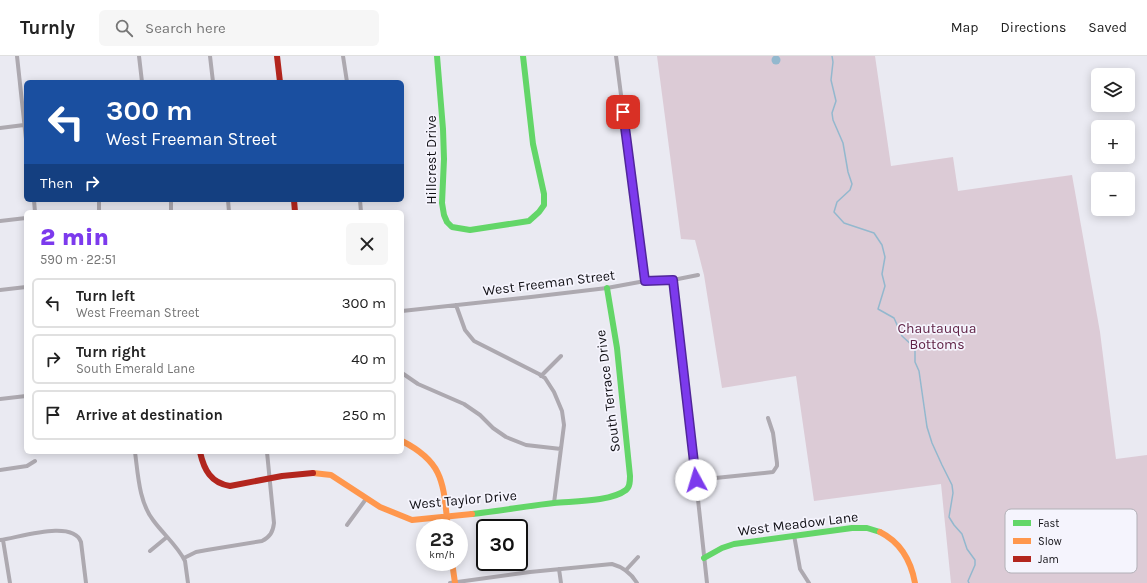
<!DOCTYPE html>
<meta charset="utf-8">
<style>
:root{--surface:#fff;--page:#f6f6f6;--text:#222;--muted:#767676;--line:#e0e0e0;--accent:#7c3aed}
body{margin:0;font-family:Karla,sans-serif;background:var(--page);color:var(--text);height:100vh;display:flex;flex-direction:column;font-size:15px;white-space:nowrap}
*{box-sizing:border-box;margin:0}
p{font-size:13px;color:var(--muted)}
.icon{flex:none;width:22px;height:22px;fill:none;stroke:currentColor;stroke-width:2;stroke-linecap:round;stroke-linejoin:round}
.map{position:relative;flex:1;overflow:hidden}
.sheet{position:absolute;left:24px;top:154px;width:380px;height:244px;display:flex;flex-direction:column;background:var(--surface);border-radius:6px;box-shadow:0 2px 10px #0003}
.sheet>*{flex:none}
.hud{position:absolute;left:24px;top:24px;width:380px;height:122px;border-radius:6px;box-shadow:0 2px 10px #0003;background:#1a4fa0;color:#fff;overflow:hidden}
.buttons{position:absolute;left:1091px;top:12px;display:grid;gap:8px}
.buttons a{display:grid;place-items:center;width:44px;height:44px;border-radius:6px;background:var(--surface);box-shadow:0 2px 10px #0003;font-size:20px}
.speed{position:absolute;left:416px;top:463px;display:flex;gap:8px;font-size:20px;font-weight:700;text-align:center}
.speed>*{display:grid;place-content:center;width:52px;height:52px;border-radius:50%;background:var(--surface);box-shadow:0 2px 10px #0003;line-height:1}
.speed small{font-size:10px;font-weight:400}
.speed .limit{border:2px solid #111;border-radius:6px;background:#fff;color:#111}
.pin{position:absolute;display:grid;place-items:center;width:34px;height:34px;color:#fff;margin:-17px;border-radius:8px;box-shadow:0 2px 6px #0006}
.me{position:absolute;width:44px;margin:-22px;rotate:354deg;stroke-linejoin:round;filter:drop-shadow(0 0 3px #0008)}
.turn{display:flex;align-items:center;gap:14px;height:84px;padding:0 16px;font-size:18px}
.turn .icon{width:52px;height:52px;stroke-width:2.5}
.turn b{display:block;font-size:28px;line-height:34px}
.then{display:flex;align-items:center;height:38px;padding:0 16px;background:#0003;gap:8px;font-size:15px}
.round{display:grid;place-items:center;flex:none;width:42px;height:42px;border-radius:6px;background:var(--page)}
.summary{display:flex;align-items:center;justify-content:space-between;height:68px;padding:0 16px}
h1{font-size:24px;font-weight:800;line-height:30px;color:var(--accent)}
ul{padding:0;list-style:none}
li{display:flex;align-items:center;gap:12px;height:50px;margin:0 8px 6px;padding:0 8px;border:2px solid var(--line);border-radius:6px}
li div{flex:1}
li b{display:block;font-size:15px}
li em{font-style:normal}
header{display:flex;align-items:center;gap:24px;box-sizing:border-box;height:56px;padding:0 20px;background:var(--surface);border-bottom:1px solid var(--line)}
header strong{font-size:19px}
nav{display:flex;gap:22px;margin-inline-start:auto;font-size:14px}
.search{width:280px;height:36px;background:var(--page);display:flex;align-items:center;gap:10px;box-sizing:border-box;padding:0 14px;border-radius:6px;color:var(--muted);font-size:15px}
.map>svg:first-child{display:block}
.green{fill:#dccbd6}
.water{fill:url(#water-ripples)}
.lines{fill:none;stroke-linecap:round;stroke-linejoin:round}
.stream{stroke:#93b8ce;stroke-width:1.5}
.street{stroke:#ada9b0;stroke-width:4}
.fast{stroke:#63d668;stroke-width:6}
.slow{stroke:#ff974d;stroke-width:6}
.jam{stroke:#b3261e;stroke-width:6}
.route-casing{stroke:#51269a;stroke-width:10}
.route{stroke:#7c3aed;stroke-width:7}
.labels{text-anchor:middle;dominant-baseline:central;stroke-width:3.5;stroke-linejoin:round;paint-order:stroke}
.street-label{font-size:14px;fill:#111015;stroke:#f5f4fd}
.park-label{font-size:14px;fill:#612447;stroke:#f5f4fd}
.key{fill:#f5f4fd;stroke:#b1b0b7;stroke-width:1}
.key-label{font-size:11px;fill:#111015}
</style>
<header>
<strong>Turnly</strong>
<div class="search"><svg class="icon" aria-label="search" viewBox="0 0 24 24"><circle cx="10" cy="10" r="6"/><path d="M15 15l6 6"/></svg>Search here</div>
<nav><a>Map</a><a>Directions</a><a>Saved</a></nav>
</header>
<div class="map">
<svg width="1147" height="527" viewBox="0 0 1147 527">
<defs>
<pattern id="water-ripples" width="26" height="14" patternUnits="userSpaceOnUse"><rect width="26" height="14" fill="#93b8ce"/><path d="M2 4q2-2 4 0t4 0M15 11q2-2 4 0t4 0" fill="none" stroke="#7e9db0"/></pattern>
</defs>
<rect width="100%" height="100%" fill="#eaeaf2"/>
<path class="green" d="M 657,0 L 875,0 L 891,110 L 953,101 L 958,135 L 1072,119 L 1100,276 L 1116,403 L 1147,399 L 1147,527 L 951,527 L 941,428 L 814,445 L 796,320 L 722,332 L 704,219 L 695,184 L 681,183 Z"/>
<path class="water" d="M771.5 4a4.5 4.5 0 1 1 9 0a4.5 4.5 0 1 1-9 0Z"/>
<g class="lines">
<path class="stream" d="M 832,0 L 833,6 L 831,24 L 836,45 L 832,57 L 833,64 L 843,87 L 848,116 L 852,128 L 850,134 L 837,146 L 834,156 L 844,167 L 874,177 L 882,189 L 885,201 L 882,218 L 885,230 L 878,253 L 894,262 L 902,280 L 915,292 L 915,306 L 919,315 L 927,371 L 932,387 L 942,409 L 952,429 L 953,437 L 949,461 L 954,469 L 962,478 L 967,493 L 975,504 L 975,509 L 968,525 L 969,527"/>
<path class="street" d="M 17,0 L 26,83
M 139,0 L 142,26
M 210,0 L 213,26
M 343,0 L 347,26
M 616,0 L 645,225
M 0,72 L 24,69
M 34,144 L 35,156
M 99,144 L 99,156
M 171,144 L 171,156
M 228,144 L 229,156
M 360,144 L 361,156
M 0,165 L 26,162
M 673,224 L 690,369 L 707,527
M 0,234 L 26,231
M 456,249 L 465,274 L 474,285 L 539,318 L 545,322 L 554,336 L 562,355 L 564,369 L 554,447
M 402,255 L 531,241 L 607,232 L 645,225 L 673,224 L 698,219
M 402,317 L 418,328 L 464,348 L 480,359 L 493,372 L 506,381 L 526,389 L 561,393
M 541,320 L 561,300
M 0,343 L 26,340
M 135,396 C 138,418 139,446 153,464 C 163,478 177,489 185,505 L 188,527
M 0,414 L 27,410 L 35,405
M 696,424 L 773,416 L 777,410 L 777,407 L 773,377 L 768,362
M 347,469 L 366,443
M 794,479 L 800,513 L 809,527
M 0,484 C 18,482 73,463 81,486 L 86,527
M 3,484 L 10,527
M 150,495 L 167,481
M 184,502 L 196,496 L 207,494 L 262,485 C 270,481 273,476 274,467 L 267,396
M 559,513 L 561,527
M 626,514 L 638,501
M 450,527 L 530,516 L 612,508 C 623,511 631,517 637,527"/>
<path class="fast" d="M 437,0 L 443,73 L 444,103 L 442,147 L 444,159 L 447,166 L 452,171 L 470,174 L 529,165 L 539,156 L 544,149 L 544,138 L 533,88 L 523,0
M 472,458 C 499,455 527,450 554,447 C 573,445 610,446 626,434 C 630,431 630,425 630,420 L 617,292 L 607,232
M 704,502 L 722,492 L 734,488 L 852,472 L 867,472 L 880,476"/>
<path class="slow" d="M 402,385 C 445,407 443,428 448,472
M 313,417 L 331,419 L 380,451 L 412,464 L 472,458
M 880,476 C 900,486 911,505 915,527
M 452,506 L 455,527"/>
<path class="jam" d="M 277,0 L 280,26
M 294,144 L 295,156
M 200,396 C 204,414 211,427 230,430 L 282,420 L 313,417"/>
</g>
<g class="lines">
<g class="route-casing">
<path id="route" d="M 623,56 L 645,225 L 673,224 L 696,424"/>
</g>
<use href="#route" class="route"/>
</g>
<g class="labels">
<g class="street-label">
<text transform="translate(431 104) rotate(-90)">Hillcrest Drive</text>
<text transform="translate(549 227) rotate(-7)">West Freeman Street</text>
<text transform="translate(608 335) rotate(-97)">South Terrace Drive</text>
<text transform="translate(463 444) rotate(-5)">West Taylor Drive</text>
<text transform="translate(798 468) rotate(-7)">West Meadow Lane</text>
</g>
<g class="park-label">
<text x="937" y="272">Chautauqua<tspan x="937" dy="16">Bottoms</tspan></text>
</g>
</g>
<rect x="1005" y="453" width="132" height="64" rx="6" class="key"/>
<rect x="1013" y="464" width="18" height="6" fill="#63d668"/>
<rect x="1013" y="482" width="18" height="6" fill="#ff974d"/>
<rect x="1013" y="500" width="18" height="6" fill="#b3261e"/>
<g class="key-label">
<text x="1038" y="471">Fast</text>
<text x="1038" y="489">Slow</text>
<text x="1038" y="507">Jam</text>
</g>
</svg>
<div class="buttons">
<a><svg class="icon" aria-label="layers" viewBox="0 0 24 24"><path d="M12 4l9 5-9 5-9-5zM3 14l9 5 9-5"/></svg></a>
<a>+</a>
<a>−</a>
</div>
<div class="speed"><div>23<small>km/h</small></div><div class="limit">30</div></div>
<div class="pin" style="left:623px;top:56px;background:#d93025"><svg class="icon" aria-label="arrive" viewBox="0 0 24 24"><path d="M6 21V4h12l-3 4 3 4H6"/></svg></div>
<svg class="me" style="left:696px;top:424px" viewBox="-20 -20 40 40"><circle r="19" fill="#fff"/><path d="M0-13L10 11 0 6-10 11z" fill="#7c3aed"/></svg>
<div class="hud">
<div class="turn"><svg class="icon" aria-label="left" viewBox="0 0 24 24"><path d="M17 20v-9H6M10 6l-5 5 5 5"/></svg><div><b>300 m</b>West Freeman Street</div></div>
<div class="then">Then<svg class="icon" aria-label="right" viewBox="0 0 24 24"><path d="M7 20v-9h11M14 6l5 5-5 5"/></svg></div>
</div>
<section class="sheet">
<div class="summary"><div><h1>2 min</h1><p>590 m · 22:51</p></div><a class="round"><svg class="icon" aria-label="close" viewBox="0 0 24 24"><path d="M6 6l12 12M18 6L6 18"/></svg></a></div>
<ul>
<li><svg class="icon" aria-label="left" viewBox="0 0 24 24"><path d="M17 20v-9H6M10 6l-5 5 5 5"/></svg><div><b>Turn left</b><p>West Freeman Street</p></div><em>300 m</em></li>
<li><svg class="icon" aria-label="right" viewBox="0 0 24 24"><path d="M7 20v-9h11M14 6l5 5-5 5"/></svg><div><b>Turn right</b><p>South Emerald Lane</p></div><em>40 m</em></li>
<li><svg class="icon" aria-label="arrive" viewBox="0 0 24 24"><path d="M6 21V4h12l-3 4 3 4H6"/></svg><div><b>Arrive at destination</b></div><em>250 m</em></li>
</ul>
</section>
</div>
